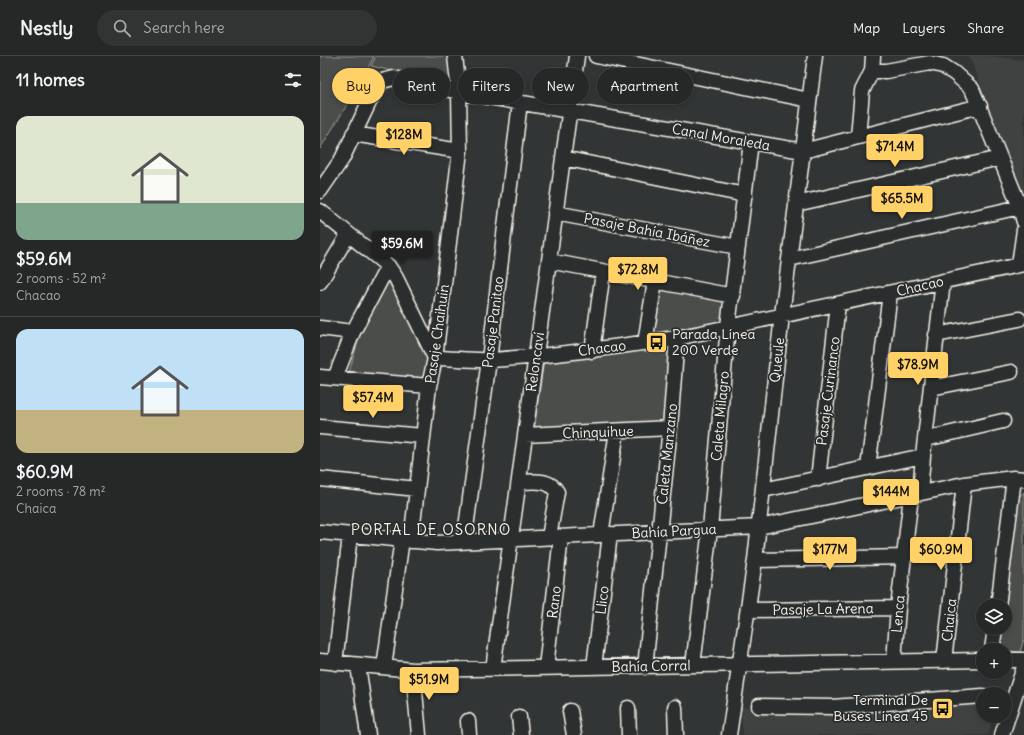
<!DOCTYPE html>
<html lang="en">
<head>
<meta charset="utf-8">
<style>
	:root { --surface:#262828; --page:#323434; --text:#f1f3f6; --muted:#a4a6a8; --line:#424445; --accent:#ffd166 }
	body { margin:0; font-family:Delius,sans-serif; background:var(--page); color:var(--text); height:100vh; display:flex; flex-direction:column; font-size:15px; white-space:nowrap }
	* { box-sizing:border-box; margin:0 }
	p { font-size:13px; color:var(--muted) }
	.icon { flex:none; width:22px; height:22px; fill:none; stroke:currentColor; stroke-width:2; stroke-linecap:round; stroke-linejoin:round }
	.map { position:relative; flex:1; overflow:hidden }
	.side { display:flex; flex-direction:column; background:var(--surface); width:320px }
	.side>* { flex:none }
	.top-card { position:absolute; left:12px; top:12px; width:380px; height:36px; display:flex; gap:8px }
	.controls { position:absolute; left:656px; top:543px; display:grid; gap:8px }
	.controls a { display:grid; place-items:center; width:36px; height:36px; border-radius:50%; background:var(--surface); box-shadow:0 2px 6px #0003,0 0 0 1px var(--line); font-size:20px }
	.price { position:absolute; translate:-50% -34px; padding:0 9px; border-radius:4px; background:var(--accent); color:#111; font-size:13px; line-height:26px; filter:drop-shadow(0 1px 2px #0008) }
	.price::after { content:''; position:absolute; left:50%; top:24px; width:12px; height:9px; margin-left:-6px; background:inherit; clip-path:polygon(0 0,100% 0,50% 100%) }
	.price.on { background:#222; color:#fff }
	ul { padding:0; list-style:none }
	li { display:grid; align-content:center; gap:8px; height:212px; padding:0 16px }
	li+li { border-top:1px solid var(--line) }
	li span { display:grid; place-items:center; height:124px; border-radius:12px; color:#555 }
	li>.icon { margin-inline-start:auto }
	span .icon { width:72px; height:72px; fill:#fffc; stroke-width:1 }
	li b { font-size:17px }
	h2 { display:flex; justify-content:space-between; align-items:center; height:48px; padding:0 16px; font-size:17px }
	.tag { padding:0 14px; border-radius:18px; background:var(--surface); box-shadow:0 2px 6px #0003,0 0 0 1px var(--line); font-size:14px; line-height:36px }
	.tag.on { background:var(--accent); color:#111 }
	header { display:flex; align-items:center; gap:24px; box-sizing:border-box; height:56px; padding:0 20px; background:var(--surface); border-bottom:1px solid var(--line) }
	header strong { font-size:19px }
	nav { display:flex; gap:22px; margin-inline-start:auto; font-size:14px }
	.search { width:280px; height:36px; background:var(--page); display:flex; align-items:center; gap:10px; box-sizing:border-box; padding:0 14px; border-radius:22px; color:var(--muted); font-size:15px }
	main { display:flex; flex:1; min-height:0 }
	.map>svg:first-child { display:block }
	.built { fill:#404242 }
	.green { fill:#4b4d4c; stroke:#a09f9a }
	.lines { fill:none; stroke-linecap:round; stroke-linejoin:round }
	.minor-casing { stroke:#f4f1e8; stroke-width:17 }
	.minor { stroke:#2a2d2e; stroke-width:14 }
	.labels { text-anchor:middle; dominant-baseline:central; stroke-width:3.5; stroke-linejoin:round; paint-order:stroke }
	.street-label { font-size:14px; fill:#f4f1e8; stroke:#2a2d2e }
	.poi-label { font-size:14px; fill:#f4f1e8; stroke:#2a2d2e; text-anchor:start }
	.neighbourhood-label { font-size:15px; letter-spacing:1px; fill:#f4f1e8; stroke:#2a2d2e }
</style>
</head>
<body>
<header>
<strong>Nestly</strong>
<div class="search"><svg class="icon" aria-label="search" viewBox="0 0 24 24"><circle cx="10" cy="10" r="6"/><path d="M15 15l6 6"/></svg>Search here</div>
<nav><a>Map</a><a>Layers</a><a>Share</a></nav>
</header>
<main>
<section class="side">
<h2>11 homes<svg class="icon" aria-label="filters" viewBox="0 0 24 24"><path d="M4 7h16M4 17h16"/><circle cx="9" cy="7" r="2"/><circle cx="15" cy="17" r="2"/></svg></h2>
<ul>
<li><span style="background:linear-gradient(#dfe7d0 70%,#7fa58c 0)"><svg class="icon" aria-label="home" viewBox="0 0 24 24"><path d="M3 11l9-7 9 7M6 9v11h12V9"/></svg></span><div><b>$59.6M</b><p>2 rooms · 52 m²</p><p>Chacao</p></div></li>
<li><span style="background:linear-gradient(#bfe0f5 65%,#c2b280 0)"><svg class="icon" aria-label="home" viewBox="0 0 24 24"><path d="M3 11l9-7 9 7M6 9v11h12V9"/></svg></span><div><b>$60.9M</b><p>2 rooms · 78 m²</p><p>Chaica</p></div></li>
</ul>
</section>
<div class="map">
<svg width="704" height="679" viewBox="0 0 704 679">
	<rect width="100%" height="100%" fill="#323535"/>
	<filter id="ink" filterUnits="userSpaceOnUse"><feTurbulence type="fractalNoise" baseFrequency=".025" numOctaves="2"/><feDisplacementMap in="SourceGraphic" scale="8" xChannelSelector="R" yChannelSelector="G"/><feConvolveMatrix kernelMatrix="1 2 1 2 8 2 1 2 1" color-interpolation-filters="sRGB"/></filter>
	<g filter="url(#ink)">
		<path class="built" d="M649,0H669L704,4V141Z
			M663,646V660H674L668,679H423L421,651L496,656Z"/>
		<path class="green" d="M0,0H54L41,26L0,93Z
			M56,0H127L132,29L51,10Z
			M70,219L110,304L104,324L29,316L42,272Z
			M339,230L406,244L403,265L334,277Z
			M352,287L346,368L214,374L224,304Z
			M704,436V583L700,596L681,594L683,572H685V558L699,441Z"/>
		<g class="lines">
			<defs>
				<path id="minor" d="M276,0L489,44
					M552,15H566L610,7L623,10L634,17L652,33L700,151L704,166
					M33,78L140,95
					M538,81L542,35L552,15L553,0
					M243,102L425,139
					M0,135L22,103L54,36L62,25L74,22L139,36L483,95L660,50
					M476,148L680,102
					M0,155L68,210L76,222L115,302C133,302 152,305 170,304C233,300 295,291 357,282L704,208
					M235,157L418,191
					M469,203L700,151
					M229,205L413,240
					M699,209L704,174
					M0,226L28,179
					M0,272L33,276
					M616,279L699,263
					M325,287L335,225
					M272,295L283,216
					M0,321L109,330
					M15,322L33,276L68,210
					M611,332L691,316
					M0,371L103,380
					M205,379L350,372
					M606,383L683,365
					M548,412L570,237
					M0,423L97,433
					M498,423L518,248
					M199,426C213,426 229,422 237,436L229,481
					M443,434L603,400
					M600,437L603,400L623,225
					M0,476L117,487L439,471L644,428L694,422L704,423
					M281,479L297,375
					M91,485L109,330L115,302L140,95L139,36L135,0
					M144,486L169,304L200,46
					M435,504L585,501
					M678,550L694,422
					M428,554L578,552
					M672,594L675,572
					M685,604H704
					M0,605L93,614L663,604
					M574,605L578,552L591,440
					M624,605L644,428
					M15,607L30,479
					M38,609L48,679
					M373,609L390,473L408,270L431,86
					M64,611L82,483
					M226,611L241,481
					M274,611L290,478
					M325,611L350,372L357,282
					M173,613L257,0
					M93,614L99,679
					M439,650L512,651L663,640
					M355,651L356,679
					M308,652L309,679
					M250,655L254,679
					M199,661L201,679
					M148,665L149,679
					M409,679L435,504L462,259L495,0
					M682,679L704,611"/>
			</defs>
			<use href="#minor" class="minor-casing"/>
			<use href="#minor" class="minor"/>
		</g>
	</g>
	<defs>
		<symbol id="bus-square" viewBox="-11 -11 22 22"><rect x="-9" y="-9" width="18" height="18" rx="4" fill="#ffd166" stroke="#2a2d2e"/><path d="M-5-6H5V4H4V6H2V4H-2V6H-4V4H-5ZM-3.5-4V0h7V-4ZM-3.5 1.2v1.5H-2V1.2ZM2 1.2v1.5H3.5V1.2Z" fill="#111"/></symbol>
	</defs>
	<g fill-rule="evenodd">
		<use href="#bus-square" x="324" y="274" width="25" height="25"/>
		<use href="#bus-square" x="610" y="640" width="25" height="25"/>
	</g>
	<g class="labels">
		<g class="street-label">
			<text transform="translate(401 81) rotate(10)">Canal Moraleda</text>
			<text transform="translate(327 174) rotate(11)">Pasaje Bahía Ibáñez</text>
			<text transform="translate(600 230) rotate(-13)">Chacao</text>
			<text transform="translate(173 266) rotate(-83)">Pasaje Panitao</text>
			<text transform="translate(117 278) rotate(-82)">Pasaje Chaihuín</text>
			<text transform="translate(282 292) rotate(-7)">Chacao</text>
			<text transform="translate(457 304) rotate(-84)">Queule</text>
			<text transform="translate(215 306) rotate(-82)">Reloncaví</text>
			<text transform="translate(508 335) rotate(-83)">Pasaje Curinanco</text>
			<text transform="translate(400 360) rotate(-85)">Caleta Milagro</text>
			<text transform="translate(278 376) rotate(-2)">Chinquihue</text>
			<text transform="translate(347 398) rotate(-84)">Caleta Manzano</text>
			<text transform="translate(354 475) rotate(-3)">Bahía Pargua</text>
			<text transform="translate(282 544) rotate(-83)">Llico</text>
			<text transform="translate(234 546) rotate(-83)">Rano</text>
			<text transform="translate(503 553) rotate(-1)">Pasaje La Arena</text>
			<text transform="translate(578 558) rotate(-85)">Lenca</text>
			<text transform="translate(629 564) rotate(-84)">Chaica</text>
			<text transform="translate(331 610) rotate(-1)">Bahía Corral</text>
		</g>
		<g class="poi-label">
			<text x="352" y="278">Parada Línea<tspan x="352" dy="16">200 Verde</tspan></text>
			<text x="608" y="644" text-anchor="end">Terminal De<tspan x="608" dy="16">Buses Línea 45</tspan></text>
		</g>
		<g class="neighbourhood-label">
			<text x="111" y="473">PORTAL DE OSORNO</text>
		</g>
	</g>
</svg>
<div class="controls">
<a><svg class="icon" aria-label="layers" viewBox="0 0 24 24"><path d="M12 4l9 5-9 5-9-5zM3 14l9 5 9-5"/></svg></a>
<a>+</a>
<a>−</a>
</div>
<b class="price" style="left:84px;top:100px">$128M</b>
<b class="price" style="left:575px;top:112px">$71.4M</b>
<b class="price" style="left:582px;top:164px">$65.5M</b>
<b class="price on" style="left:82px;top:209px">$59.6M</b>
<b class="price" style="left:318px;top:235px">$72.8M</b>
<b class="price" style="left:598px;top:330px">$78.9M</b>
<b class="price" style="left:53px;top:363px">$57.4M</b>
<b class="price" style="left:571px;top:457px">$144M</b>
<b class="price" style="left:510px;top:515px">$177M</b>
<b class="price" style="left:621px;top:515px">$60.9M</b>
<b class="price" style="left:109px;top:645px">$51.9M</b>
<div class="top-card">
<a class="tag on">Buy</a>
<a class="tag">Rent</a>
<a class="tag">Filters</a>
<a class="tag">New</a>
<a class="tag">Apartment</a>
</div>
</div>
</main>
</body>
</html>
